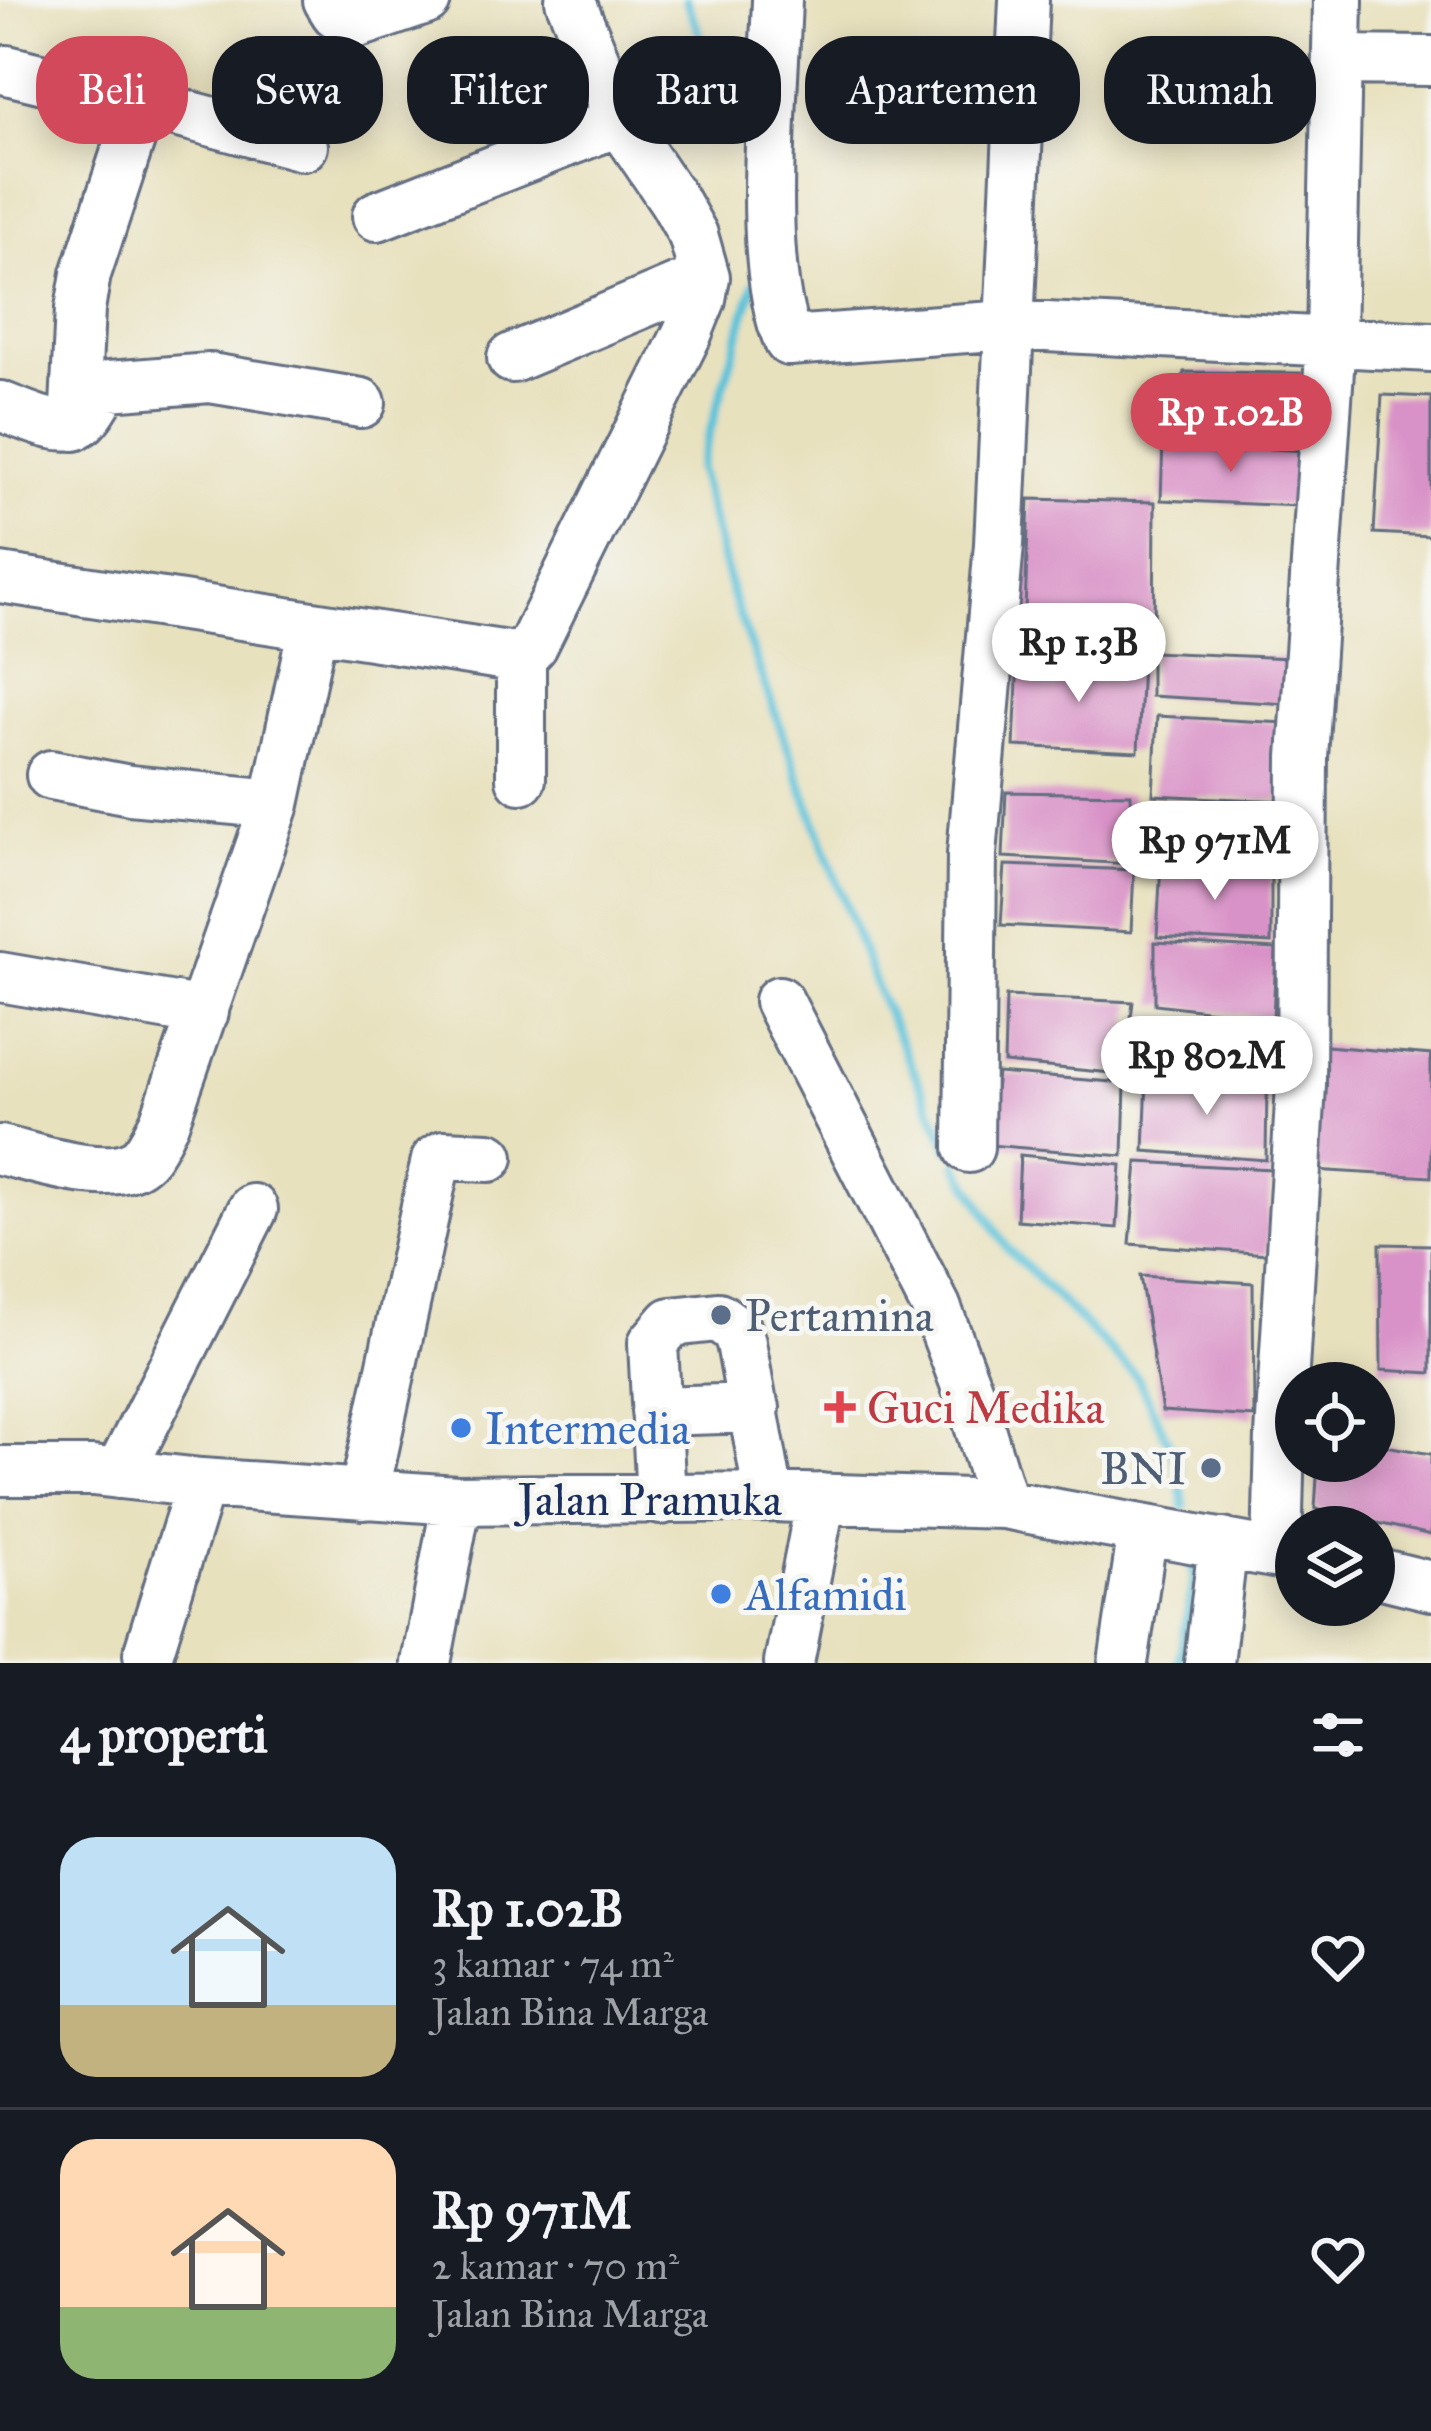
<!DOCTYPE html>
<html lang="id">
<head>
<meta charset="utf-8">
<style>
	:root { --surface:#171b24; --page:#242831; --text:#f1f3f6; --muted:#9ea1a6; --line:#363941; --accent:#d1495b }
	body { margin:0; font-family:"IM FELL Great Primer",serif; background:var(--page); color:var(--text); height:100vh; display:flex; flex-direction:column; font-size:45px; white-space:nowrap }
	* { box-sizing:border-box; margin:0 }
	p { font-size:39px; color:var(--muted) }
	.icon { flex:none; width:66px; height:66px; fill:none; stroke:currentColor; stroke-width:2; stroke-linecap:round; stroke-linejoin:round }
	.map { position:relative; height:1663px; overflow:hidden }
	.side { display:flex; flex-direction:column; background:var(--surface); flex:1 }
	.side>* { flex:none }
	.top-card { position:absolute; left:36px; top:36px; width:1359px; height:108px; display:flex; gap:24px }
	.tools { position:absolute; left:1275px; top:1362px; display:grid; gap:24px }
	.tools a { display:grid; place-items:center; width:120px; height:120px; border-radius:50%; background:var(--surface); box-shadow:0 6px 30px #0003; font-size:60px }
	.price { position:absolute; translate:-50% -102px; padding:0 27px; border-radius:42px; background:#fff; color:#222; font-size:39px; line-height:78px; filter:drop-shadow(0 3px 6px #0008) }
	.price::after { content:''; position:absolute; left:50%; top:72px; width:36px; height:27px; margin-left:-18px; background:inherit; clip-path:polygon(0 0,100% 0,50% 100%) }
	.price.selected { background:var(--accent); color:#fff }
	ul { padding:0; list-style:none }
	li { display:flex; align-items:center; gap:36px; height:300px; padding:0 60px }
	li+li { border-top:3px solid var(--line) }
	li span { display:grid; place-items:center; flex:none; width:336px; height:240px; border-radius:36px; color:#555 }
	li>.icon { margin-inline-start:auto }
	span .icon { width:144px; height:144px; fill:#fffc; stroke-width:1 }
	li b { font-size:51px }
	h2 { display:flex; justify-content:space-between; align-items:center; height:144px; padding:0 60px; font-size:51px }
	.tag { padding:0 42px; border-radius:48px; background:var(--surface); box-shadow:0 6px 30px #0003; font-size:42px; line-height:108px }
	.tag.selected { background:var(--accent); color:#fff }
	.map>svg:first-child { display:block }
	.lines { fill:none; stroke-linecap:round; stroke-linejoin:round }
	.stream { stroke:#5cc2d9; stroke-width:9 }
	.building { fill:#d992c7 }
	.minor-casing { stroke:#636d80; stroke-width:54 }
	.minor { stroke:#fff; stroke-width:48 }
	.service-dot { fill:#5c6f8a; stroke:#f6f6f2; stroke-width:4.5 }
	.health-dot { fill:#e0444e; stroke:#f6f6f2; stroke-width:4.5 }
	.shop-dot { fill:#3f7fe0; stroke:#f6f6f2; stroke-width:4.5 }
	.labels { text-anchor:middle; dominant-baseline:central; stroke-width:10; stroke-linejoin:round; paint-order:stroke }
	.service-label { font-size:45px; fill:#4e5e75; stroke:#f6f6f2; text-anchor:start }
	.health-label { font-size:45px; fill:#be3a42; stroke:#f6f6f2; text-anchor:start }
	.shop-label { font-size:45px; fill:#366cbe; stroke:#f6f6f2; text-anchor:start }
	.street-label { font-size:45px; fill:#1b2f5e; stroke:#f6f6f2 }
</style>
</head>
<body>
<div class="map">
<svg width="1431" height="1663" viewBox="0 0 1431 1663">
	<rect width="100%" height="100%" fill="#f6f6f2"/>
	<filter id="ink" filterUnits="userSpaceOnUse"><feTurbulence type="fractalNoise" baseFrequency=".00833" numOctaves="2"/><feDisplacementMap in="SourceGraphic" scale="24" xChannelSelector="R" yChannelSelector="G"/><feConvolveMatrix kernelMatrix="1 2 1 2 8 2 1 2 1" color-interpolation-filters="sRGB"/></filter>
	<filter id="wash" filterUnits="userSpaceOnUse"><feTurbulence type="fractalNoise" baseFrequency=".004" numOctaves="4" result="noise"/><feDisplacementMap in="SourceGraphic" scale="48" xChannelSelector="R" yChannelSelector="G"/><feGaussianBlur stdDeviation="2.7" result="paint"/><feColorMatrix in="noise" values="0 0 0 0 0 0 0 0 0 0 0 0 0 0 0 0 0 1.4 0 .05"/><feComposite in="paint" operator="in"/></filter>
	<g filter="url(#wash)">
		<rect width="100%" height="100%" fill="#e8e1be"/>
		<g class="lines">
			<path class="stream" d="M686,0L749,155
				M754,284L699,468L732,595L876,988L949,1149
				M957,1164L1006,1247L1138,1378L1178,1463L1184,1507
				M1179,1663L1194,1580L1191,1561"/>
		</g>
		<g id="blocks">
			<path class="building" d="M1184,372L1300,373L1294,437L1177,434Z
				M1382,395L1431,397V536L1374,533Z
				M1163,442L1304,451L1298,506L1161,500Z
				M1029,499L1155,502L1154,645L1024,639Z
				M1151,652L1291,658L1289,704L1151,696Z
				M1018,660H1142L1138,752L1014,746Z
				M1157,716L1287,723L1281,801L1153,795Z
				M1006,792L1131,794V864L1003,857Z
				M1161,863L1271,870V943L1157,937Z
				M1005,865L1134,870L1131,932L1001,925Z
				M1155,942L1276,949L1273,1018L1155,1004Z
				M1006,996L1133,1002L1124,1074L1004,1063Z
				M1315,1045L1431,1055V1177L1313,1170Z
				M997,1073L1125,1083L1123,1156L989,1145Z
				M1147,1078L1267,1082L1266,1160L1144,1151Z
				M1020,1155L1121,1165L1117,1228L1017,1220Z
				M1137,1162L1271,1169L1267,1254L1130,1244Z
				M1380,1244L1431,1245V1373L1381,1370Z
				M1140,1276L1253,1283L1254,1417L1162,1411Z
				M1374,1444L1431,1454V1535L1315,1509L1318,1461H1374Z"/>
		</g>
	</g>
	<g filter="url(#ink)">
		<use href="#blocks" fill-opacity="0" stroke="#636d80" stroke-width="3"/>
		<g class="lines">
			<defs>
				<path id="minor" d="M328,0L336,13L355,24L426,0
					M777,0C774,88 755,266 789,341L1008,325L1431,347
					M1338,60L1431,61
					M7,70L142,103L86,274L80,309L74,426
					M142,103L303,146
					M377,216L620,121
					M512,358L705,277
					M0,406C21,413 68,438 85,418C95,408 98,395 109,386L210,378L361,403
					M0,578L521,658
					M51,775L130,790L275,804
					M521,779V658L533,645L687,334L701,299L705,277L693,235L674,201L620,121L570,0
					M0,977L204,1012
					M779,1001L936,1307L971,1399L1003,1504
					M969,1148L972,854L999,544L1024,0
					M0,1150C36,1158 107,1183 138,1162C150,1154 157,1135 164,1123L275,804L313,626
					M656,1411L755,1408
					M0,1471H93L201,1483L457,1500L769,1497L1003,1504L1296,1557
					M119,1474L253,1209
					M364,1495L436,1160L444,1155L489,1157
					M661,1500L653,1343L671,1322L718,1317L736,1330L741,1343L769,1497
					M1277,1553L1280,1436L1301,1085L1303,757L1331,340L1338,0
					M1374,1572L1431,1586
					M148,1654L201,1483
					M426,1663L457,1500
					M789,1663L821,1498
					M1123,1663L1143,1530
					M1209,1663L1223,1543"/>
			</defs>
			<use href="#minor" class="minor-casing"/>
			<use href="#minor" class="minor"/>
		</g>
	</g>
	<g class="service-dot">
		<circle cx="721" cy="1315" r="12"/>
		<circle cx="1211" cy="1468" r="12"/>
	</g>
	<path class="health-dot" d="M834 1389h12v12h12v12h-12v12h-12v-12h-12v-12h12z"/>
	<g class="shop-dot">
		<circle cx="461" cy="1428" r="12"/>
		<circle cx="721" cy="1594" r="12"/>
	</g>
	<g class="labels">
		<g class="service-label">
			<text x="745" y="1315">Pertamina</text>
			<text x="1187" y="1468" text-anchor="end">BNI</text>
		</g>
		<g class="health-label">
			<text x="867" y="1407">Guci Medika</text>
		</g>
		<g class="shop-label">
			<text x="485" y="1428">Intermedia</text>
			<text x="745" y="1594">Alfamidi</text>
		</g>
		<g class="street-label">
			<text x="650" y="1499">Jalan Pramuka</text>
		</g>
	</g>
</svg>
<div class="tools">
<a><svg class="icon" aria-label="locate" viewBox="0 0 24 24"><circle cx="12" cy="12" r="6"/><path d="M12 2v4M12 18v4M2 12h4M18 12h4"/></svg></a>
<a><svg class="icon" aria-label="layers" viewBox="0 0 24 24"><path d="M12 4l9 5-9 5-9-5zM3 14l9 5 9-5"/></svg></a>
</div>
<b class="price selected" style="left:1231px;top:475px">Rp 1.02B</b>
<b class="price" style="left:1079px;top:705px">Rp 1.3B</b>
<b class="price" style="left:1215px;top:903px">Rp 971M</b>
<b class="price" style="left:1207px;top:1118px">Rp 802M</b>
<div class="top-card">
<a class="tag selected">Beli</a>
<a class="tag">Sewa</a>
<a class="tag">Filter</a>
<a class="tag">Baru</a>
<a class="tag">Apartemen</a>
<a class="tag">Rumah</a>
</div>
</div>
<section class="side">
<h2>4 properti<svg class="icon" aria-label="filters" viewBox="0 0 24 24"><path d="M4 7h16M4 17h16"/><circle cx="9" cy="7" r="2"/><circle cx="15" cy="17" r="2"/></svg></h2>
<ul>
<li><span style="background:linear-gradient(#bfe0f5 70%,#c2b280 0)"><svg class="icon" aria-label="home" viewBox="0 0 24 24"><path d="M3 11l9-7 9 7M6 9v11h12V9"/></svg></span><div><b>Rp 1.02B</b><p>3 kamar · 74 m²</p><p>Jalan Bina Marga</p></div><svg class="icon" aria-label="heart" viewBox="0 0 24 24"><path d="M12 20l-8-8c-3-5 5-10 8-4 3-6 11-1 8 4z"/></svg></li>
<li><span style="background:linear-gradient(#ffd9b3 70%,#8fb573 0)"><svg class="icon" aria-label="home" viewBox="0 0 24 24"><path d="M3 11l9-7 9 7M6 9v11h12V9"/></svg></span><div><b>Rp 971M</b><p>2 kamar · 70 m²</p><p>Jalan Bina Marga</p></div><svg class="icon" aria-label="heart" viewBox="0 0 24 24"><path d="M12 20l-8-8c-3-5 5-10 8-4 3-6 11-1 8 4z"/></svg></li>
</ul>
</section>
</body>
</html>
